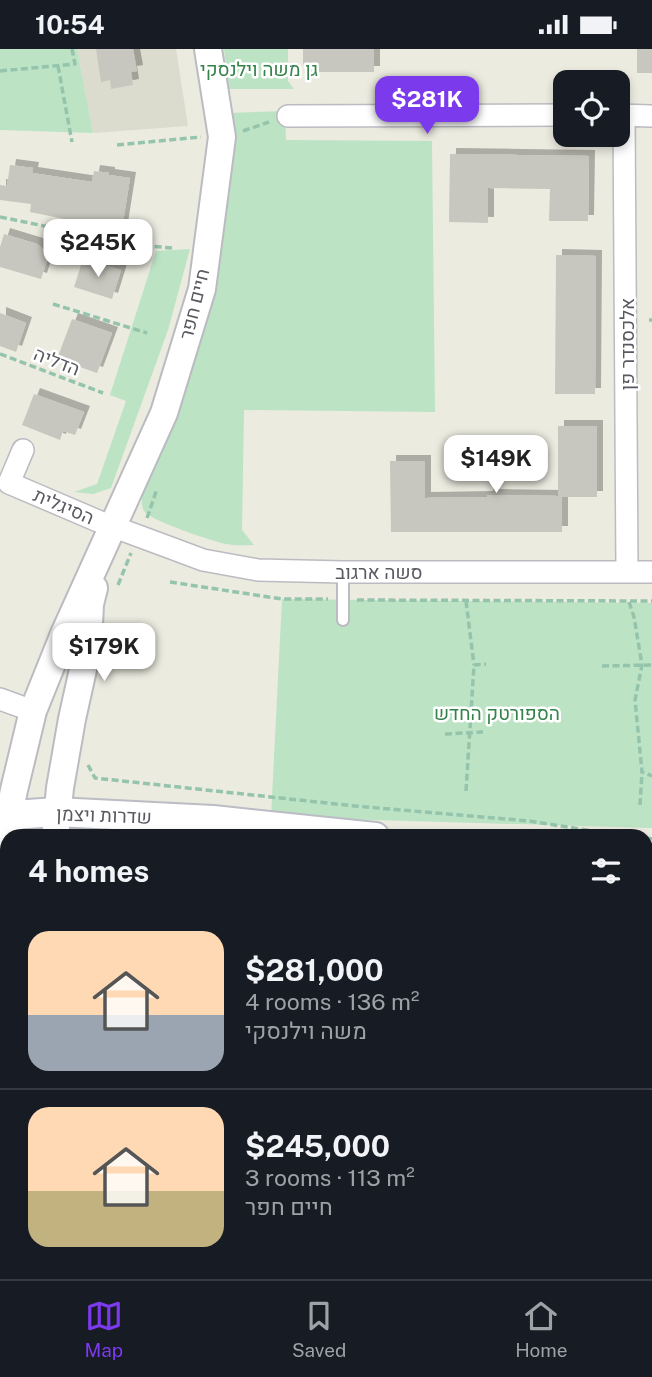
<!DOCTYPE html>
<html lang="en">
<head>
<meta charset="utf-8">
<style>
	:root { --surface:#171b24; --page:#242831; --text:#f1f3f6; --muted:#9ea1a6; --line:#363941; --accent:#7c3aed }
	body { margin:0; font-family:"Public Sans",Heebo,sans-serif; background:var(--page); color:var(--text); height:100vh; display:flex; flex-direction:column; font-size:26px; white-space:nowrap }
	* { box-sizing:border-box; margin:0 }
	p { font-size:23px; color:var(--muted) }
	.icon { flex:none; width:38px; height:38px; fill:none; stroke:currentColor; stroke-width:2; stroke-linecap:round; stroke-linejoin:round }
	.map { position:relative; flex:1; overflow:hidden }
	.panel { position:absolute; left:0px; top:780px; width:653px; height:450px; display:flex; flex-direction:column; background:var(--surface); border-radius:21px 21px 0 0; box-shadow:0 4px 10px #0003 }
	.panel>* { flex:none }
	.buttons { position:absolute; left:553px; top:21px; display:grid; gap:14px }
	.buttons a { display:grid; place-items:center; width:77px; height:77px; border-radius:14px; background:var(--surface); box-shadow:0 4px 10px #0003; font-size:35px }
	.price { position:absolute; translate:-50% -60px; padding:0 16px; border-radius:14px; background:#fff; color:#222; font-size:23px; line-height:46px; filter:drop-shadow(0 2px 4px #0008) }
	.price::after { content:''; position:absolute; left:50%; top:42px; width:21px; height:16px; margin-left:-10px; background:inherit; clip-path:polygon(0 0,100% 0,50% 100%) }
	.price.active { background:var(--accent); color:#fff }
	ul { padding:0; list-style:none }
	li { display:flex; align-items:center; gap:21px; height:175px; padding:0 28px }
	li+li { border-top:2px solid var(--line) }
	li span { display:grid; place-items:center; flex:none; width:196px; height:140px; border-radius:21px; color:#555 }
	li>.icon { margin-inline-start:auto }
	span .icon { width:84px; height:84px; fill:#fffc; stroke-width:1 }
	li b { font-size:30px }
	h2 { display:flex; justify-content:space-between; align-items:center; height:84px; padding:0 28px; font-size:30px }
	.status { display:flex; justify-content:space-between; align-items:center; height:49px; padding:0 35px; background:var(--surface); direction:ltr }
	.status svg { height:19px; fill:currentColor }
	.menu { display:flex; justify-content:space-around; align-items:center; height:98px; border-top:2px solid var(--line); background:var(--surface); font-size:19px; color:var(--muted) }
	.menu a { display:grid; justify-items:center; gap:4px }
	.menu .active { color:var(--accent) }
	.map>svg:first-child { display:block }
	.education { fill:#dbdbce }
	.green { fill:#bce3c4 }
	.building { fill:#c8c7bf; filter:url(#shadow) }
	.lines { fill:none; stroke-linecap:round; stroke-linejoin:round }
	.service-casing { stroke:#bbbbc2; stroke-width:14 }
	.minor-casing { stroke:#bbbbc2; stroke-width:24 }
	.tertiary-casing { stroke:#bbbbc2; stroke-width:30 }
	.secondary-casing { stroke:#bbbcc4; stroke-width:32 }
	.path { stroke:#95c4ad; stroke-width:3.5; stroke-dasharray:7 3.5; stroke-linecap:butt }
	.service { stroke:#fff; stroke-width:10 }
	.minor { stroke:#fff; stroke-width:21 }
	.tertiary { stroke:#fff; stroke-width:26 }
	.secondary { stroke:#fff; stroke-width:28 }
	.labels { text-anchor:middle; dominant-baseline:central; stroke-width:5; stroke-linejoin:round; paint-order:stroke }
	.park-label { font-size:19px; fill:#35834a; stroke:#fff }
	.street-label { font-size:19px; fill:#595a61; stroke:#fff }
</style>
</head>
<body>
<div class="status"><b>10:54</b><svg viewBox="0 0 49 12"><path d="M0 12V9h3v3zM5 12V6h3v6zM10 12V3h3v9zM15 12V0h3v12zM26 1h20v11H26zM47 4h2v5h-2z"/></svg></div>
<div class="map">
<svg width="652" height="1230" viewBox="0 0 652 1230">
	<defs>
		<filter id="shadow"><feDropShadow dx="6" dy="-6" stdDeviation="0" flood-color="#0004"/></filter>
	</defs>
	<rect width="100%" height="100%" fill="#ecebe0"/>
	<path class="education" d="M77,0H176L188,77L93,84Z"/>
	<path class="green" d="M0,0H77L93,84L0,81Z
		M224,0H288V32L294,40H229Z
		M285,62L286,91L432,92L435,363L244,361L242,481L254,496C245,496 235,497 226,495C212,492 151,472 144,462C141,457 142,451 142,446L207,260L229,64Z
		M190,200L168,281L111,439L93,445L74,443L97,435L126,352L110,346L156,202Z
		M282,550L652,554V779L271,768Z
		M87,776L312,787C237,787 163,785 87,785Z
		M646,866L652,867V1119L646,1117Z"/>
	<path class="building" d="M96,0H133L137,22L131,23L133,36L111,40L110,31L101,33Z
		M303,0H374V23H309L303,17Z
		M637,0H652V24H637Z
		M450,105L589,107L588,172H549L550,140L488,139V174L449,173Z
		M10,116L33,119L32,124L92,133L94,122L109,124V126L130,129L122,179L99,175V177L30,163L31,155L0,151V136L7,137Z
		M4,185L37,195L49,205L41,230L0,218V198Z
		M556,206L596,207L595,345H555Z
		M83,210L121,221L112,250L74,238Z
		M0,264L26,274L16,303L0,297Z
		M72,270L112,284L97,324L57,310Z
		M34,345L84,363L75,386L63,382L60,391L22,376Z
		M558,377H597V448H562V483H391L390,412H425V449L487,448V446L558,447Z"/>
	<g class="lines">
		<defs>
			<path id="service" d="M343,523V571"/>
			<path id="minor" d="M618,66L652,67
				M624,66L627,523
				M288,67L565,66
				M23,401L9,434L98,472L171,499L203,511L258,521L343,523H652
				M0,650L33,662
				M646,1132L652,1133
				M646,1191L652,1168
				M324,1230L326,1223
				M635,1230L637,1223"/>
			<path id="tertiary" d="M10,788L9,766L14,741L33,662L64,585L164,364L202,240L222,88L208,0
				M55,788L60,739L72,670L88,598L90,555L94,539
				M42,1223V1230"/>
			<path id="secondary" d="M0,767L56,763L213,771L375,788
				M0,803L7,802
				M646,816H652
				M646,850L652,851"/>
		</defs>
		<use href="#service" class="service-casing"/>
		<use href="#minor" class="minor-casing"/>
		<use href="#tertiary" class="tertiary-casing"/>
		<use href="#secondary" class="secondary-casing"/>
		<path class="path" d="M58,17L72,93
			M0,22L75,15L72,0
			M243,82L269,73
			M117,96L201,88
			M0,168L138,196L172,199
			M53,255L147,284
			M649,271H652
			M0,305L103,344
			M147,469L157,440
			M170,533L282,550H328
			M118,536L131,504
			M357,551L652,552
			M466,552L474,616
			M629,553L634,568L642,616L635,651L642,723L652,727
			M602,617L652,616
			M445,685L483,683
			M88,716L95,729L355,757L529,772L631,788
			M466,742L474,616L486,615
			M640,756L642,723
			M646,789L652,790
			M646,1037L652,1038"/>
		<use href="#service" class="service"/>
		<use href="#minor" class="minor"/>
		<use href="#tertiary" class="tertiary"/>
		<use href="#secondary" class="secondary"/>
	</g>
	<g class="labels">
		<g class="park-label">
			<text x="259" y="20">גן משה וילנסקי</text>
			<text x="497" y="664">הספורטק החדש</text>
		</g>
		<g class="street-label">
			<text transform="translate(194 255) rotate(-76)">חיים חפר</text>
			<text transform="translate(627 295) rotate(-90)">אלכסנדר פן</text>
			<text transform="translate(57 312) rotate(21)">הדליה</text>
			<text transform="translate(64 457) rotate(23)">הסיגלית</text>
			<text x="379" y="523">סשה ארגוב</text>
			<text transform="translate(104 766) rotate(2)">שדרות ויצמן</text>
		</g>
	</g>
</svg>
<div class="buttons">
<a><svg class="icon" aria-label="locate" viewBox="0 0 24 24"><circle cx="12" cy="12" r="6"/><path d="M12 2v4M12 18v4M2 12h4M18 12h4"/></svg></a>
</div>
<b class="price active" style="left:427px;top:87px">$281K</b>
<b class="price" style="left:98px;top:230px">$245K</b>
<b class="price" style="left:496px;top:446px">$149K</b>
<b class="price" style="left:104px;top:634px">$179K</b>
<section class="panel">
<h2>4 homes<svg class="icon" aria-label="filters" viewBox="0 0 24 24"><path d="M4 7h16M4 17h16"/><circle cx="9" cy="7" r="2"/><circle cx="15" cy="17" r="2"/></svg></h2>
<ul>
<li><span style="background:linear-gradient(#ffd9b3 60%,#9aa5b1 0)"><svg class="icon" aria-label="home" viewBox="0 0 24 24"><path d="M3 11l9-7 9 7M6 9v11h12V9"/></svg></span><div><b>$281,000</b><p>4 rooms · 136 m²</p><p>משה וילנסקי</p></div></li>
<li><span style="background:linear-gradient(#ffd9b3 60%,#c2b280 0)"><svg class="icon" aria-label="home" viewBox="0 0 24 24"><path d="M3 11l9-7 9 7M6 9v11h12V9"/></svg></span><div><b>$245,000</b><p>3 rooms · 113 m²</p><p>חיים חפר</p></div></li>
</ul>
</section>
</div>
<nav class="menu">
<a class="active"><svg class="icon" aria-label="map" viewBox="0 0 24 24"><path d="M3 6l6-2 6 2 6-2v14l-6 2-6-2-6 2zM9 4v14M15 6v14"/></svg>Map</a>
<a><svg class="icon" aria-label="saved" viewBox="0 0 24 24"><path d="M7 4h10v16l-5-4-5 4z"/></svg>Saved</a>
<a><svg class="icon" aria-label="home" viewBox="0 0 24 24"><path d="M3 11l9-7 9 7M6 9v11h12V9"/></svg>Home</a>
</nav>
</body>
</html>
